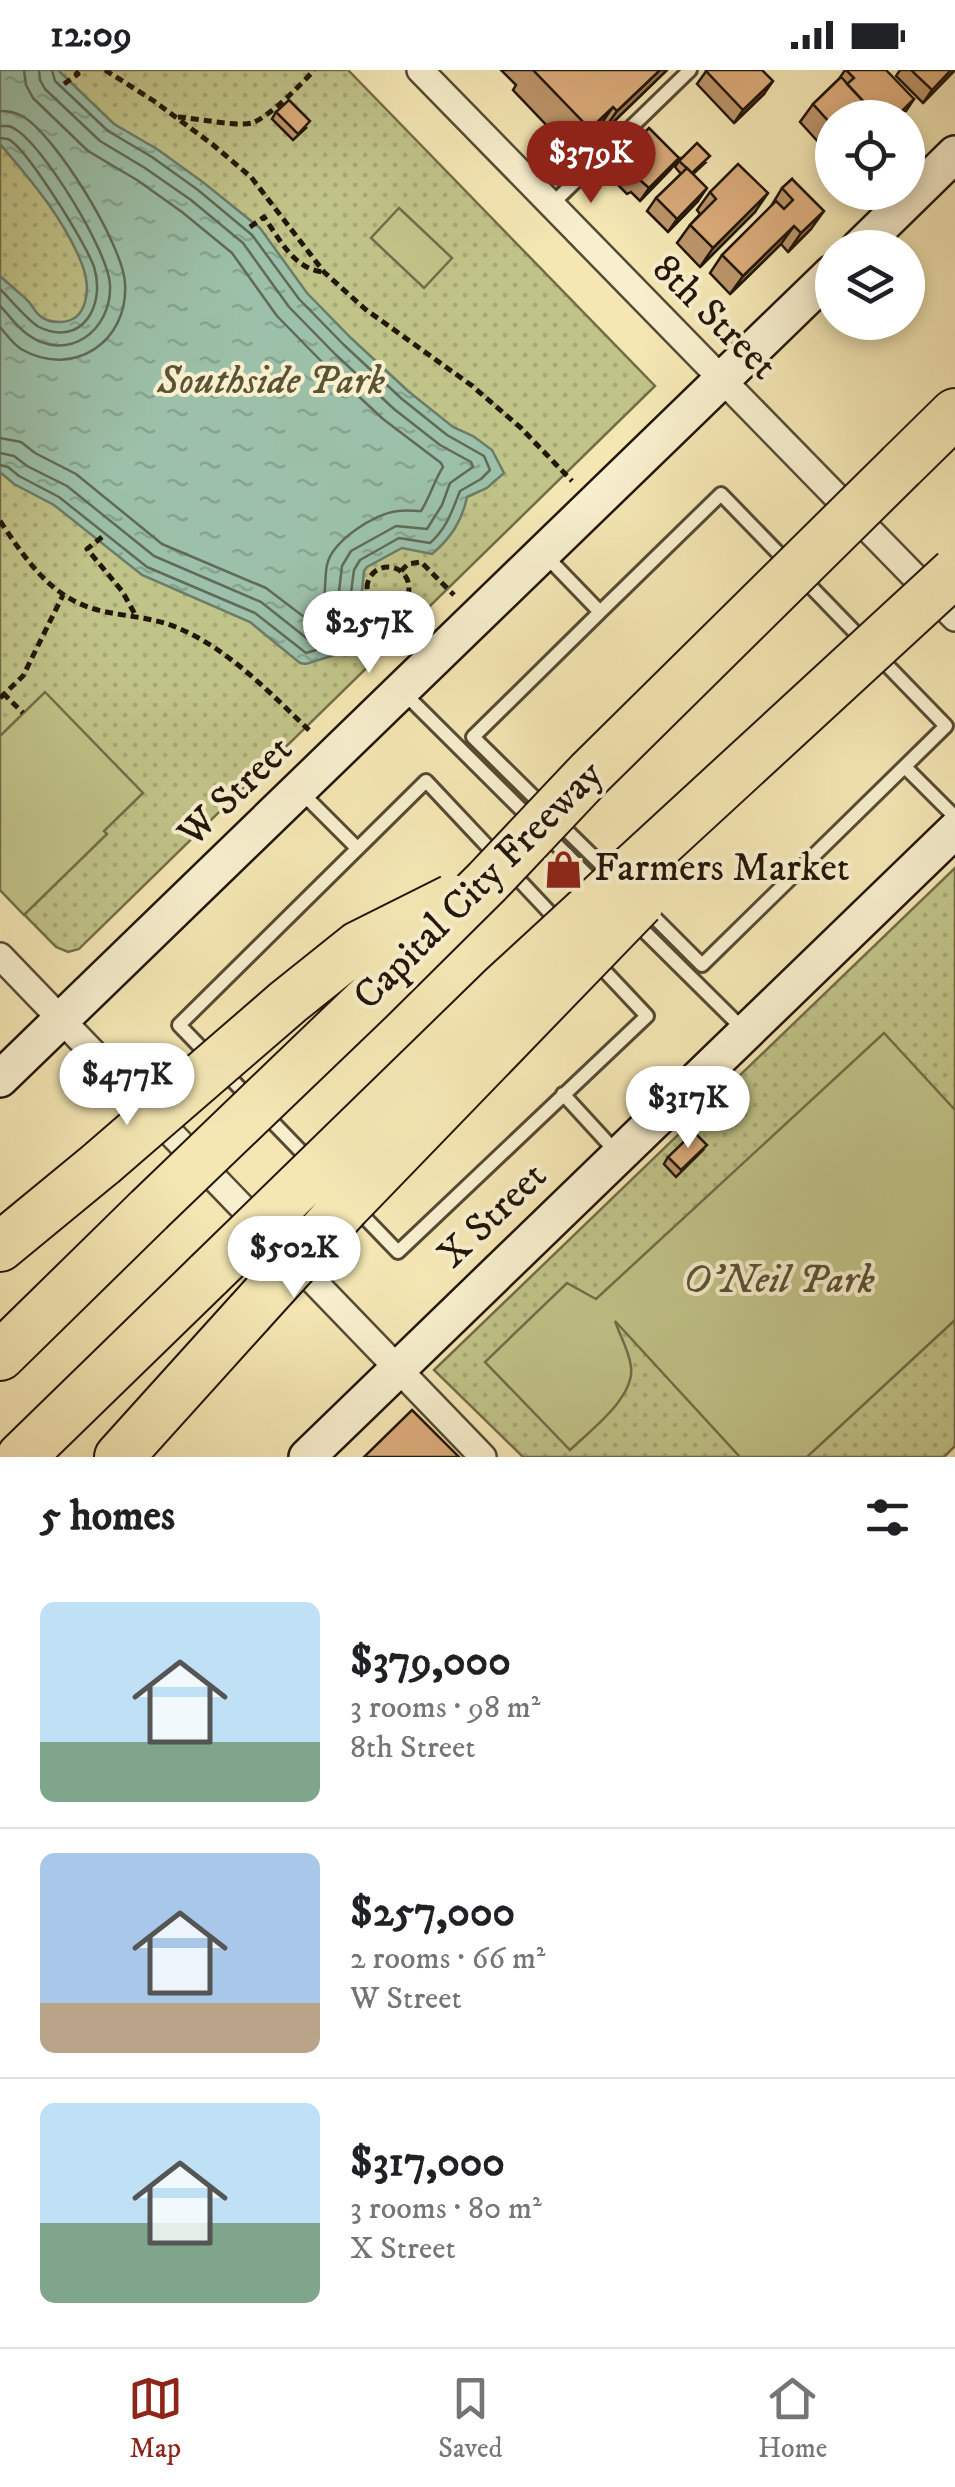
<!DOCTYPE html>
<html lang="en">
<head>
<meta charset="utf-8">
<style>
	:root { --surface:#fff; --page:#f2f2f2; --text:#202124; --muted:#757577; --line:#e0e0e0; --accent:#8f2418 }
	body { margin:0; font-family:"IM FELL DW Pica",serif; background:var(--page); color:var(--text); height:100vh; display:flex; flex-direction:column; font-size:38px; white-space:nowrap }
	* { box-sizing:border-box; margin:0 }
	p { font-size:32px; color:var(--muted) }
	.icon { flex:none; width:55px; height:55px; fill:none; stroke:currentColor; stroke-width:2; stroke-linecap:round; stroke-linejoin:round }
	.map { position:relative; height:1387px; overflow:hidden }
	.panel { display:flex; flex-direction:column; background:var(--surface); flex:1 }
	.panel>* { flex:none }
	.tools { position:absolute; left:815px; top:30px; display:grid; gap:20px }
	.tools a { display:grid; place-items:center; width:110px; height:110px; border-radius:50%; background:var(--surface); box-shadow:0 5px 15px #0003; font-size:50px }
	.price { position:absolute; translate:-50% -85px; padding:0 22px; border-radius:35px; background:#fff; color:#222; font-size:32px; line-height:65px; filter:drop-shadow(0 2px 5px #0008) }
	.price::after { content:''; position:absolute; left:50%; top:60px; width:30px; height:22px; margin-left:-15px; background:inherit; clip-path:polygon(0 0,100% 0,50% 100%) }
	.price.selected { background:var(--accent); color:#fff }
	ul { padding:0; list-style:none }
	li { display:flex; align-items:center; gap:30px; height:250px; padding:0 40px }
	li+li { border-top:2px solid var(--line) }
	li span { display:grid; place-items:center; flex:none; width:280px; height:200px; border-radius:15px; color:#555 }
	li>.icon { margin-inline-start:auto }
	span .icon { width:120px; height:120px; fill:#fffc; stroke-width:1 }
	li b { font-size:42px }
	h2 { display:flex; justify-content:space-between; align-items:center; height:120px; padding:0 40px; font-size:42px }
	.status { display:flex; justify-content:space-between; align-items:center; height:70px; padding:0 50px; background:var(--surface); direction:ltr }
	.status svg { height:28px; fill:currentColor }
	.tabs { display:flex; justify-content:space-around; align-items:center; height:140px; border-top:2px solid var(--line); background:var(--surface); font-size:28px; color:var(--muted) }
	.tabs a { display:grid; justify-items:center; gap:5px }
	.tabs .selected { color:var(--accent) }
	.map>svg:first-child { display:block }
	.park { fill:url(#park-dots); stroke:#726d48; stroke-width:2.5 }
	.pitch { fill:#c1c489; stroke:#726d48; stroke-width:2.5 }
	.water { fill:url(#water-ripples); stroke:#6b7c69; stroke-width:2.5 }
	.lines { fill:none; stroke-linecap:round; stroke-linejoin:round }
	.shore { stroke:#5f6b58; stroke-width:2.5 }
	.service-casing { stroke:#564a33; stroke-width:18 }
	.minor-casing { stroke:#564a33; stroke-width:30 }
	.secondary-casing { stroke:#221608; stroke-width:40 }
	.motorway-casing { stroke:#221608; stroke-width:52 }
	.path { stroke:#221608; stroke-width:5; stroke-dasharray:8 5; stroke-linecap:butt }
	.service { stroke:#f8efce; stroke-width:12 }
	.minor { stroke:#f8efce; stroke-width:25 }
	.secondary { stroke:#f8efce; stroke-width:35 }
	.motorway { stroke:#f4e7b4; stroke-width:48 }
	.motorway-bridge-casing { stroke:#221608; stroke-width:52; stroke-linecap:butt }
	.motorway-bridge { stroke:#f4e7b4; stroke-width:48 }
	.wall { fill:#bc9469; stroke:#221608; stroke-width:2.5 }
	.shaded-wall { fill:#997855; stroke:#221608; stroke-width:2.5 }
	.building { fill:#dbac7a; stroke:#221608; stroke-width:2.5 }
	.labels { text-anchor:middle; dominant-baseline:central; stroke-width:8; stroke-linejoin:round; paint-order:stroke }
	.street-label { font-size:40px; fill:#221608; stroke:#f8efce }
	.park-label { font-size:40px; font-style:italic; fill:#5a5335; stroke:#f8efce }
	.poi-label { font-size:40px; fill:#221608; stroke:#f8efce; text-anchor:start }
</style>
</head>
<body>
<div class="status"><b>12:09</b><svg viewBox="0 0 49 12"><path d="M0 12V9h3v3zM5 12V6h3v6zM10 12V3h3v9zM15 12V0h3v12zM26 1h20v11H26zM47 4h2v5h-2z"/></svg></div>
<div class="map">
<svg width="955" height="1387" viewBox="0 0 955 1387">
	<defs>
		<pattern id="park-dots" width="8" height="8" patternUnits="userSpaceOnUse" patternTransform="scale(2.5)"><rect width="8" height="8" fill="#c1c489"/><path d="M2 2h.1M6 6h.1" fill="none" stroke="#a6a875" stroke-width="1.8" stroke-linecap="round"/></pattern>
		<pattern id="water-ripples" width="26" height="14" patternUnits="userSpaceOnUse" patternTransform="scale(2.5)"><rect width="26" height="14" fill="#9cc0a9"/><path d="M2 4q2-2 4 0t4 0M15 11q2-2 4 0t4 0" fill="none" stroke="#86a490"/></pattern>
	</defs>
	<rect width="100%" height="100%" fill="#f4e7b4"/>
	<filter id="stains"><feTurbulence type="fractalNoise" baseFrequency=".002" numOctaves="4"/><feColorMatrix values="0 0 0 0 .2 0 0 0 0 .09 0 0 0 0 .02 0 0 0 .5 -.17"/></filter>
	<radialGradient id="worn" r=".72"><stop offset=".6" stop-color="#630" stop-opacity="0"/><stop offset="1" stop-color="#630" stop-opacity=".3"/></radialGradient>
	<path class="park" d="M0,0H348L655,316L79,879L68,882L56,877L0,820Z
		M955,798V1376L944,1387H523L434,1300Z"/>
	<path class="pitch" d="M399,138L452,188L424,218L371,168Z
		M45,622L143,723L104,761L107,764L24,845L0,820V666Z
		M884,963L955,1040V1250L807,1387H740L615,1251C620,1266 629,1280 631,1297C635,1327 591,1360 570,1380L485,1292L567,1213L596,1229Z"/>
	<path class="water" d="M0,0H58L114,54L157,79L204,113L260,158L307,223L351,268L408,321L453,357L473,366L492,380L504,403L487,418L467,427C462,451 451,468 432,484L402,478L367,497L364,501L359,551L338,584L306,594L300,593L250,552L142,505L54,435L14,414L0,402V206C10,215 20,223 29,232C32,236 35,241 39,245C44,250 53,252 60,252C88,252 91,217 83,197C66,151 31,110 0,74Z"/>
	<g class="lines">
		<path class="shore" d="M0,41C8,41 15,42 22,46C55,64 123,175 125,213C129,272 73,309 21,279C12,273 7,265 0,257
			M0,56C7,56 9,55 15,59C43,75 109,182 110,215C112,261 67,294 27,264C17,257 9,245 0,236
			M0,68C3,69 5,68 8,69C26,77 87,175 94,197C106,235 82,278 39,257C28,251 10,229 0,219
			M0,368L21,372L35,383L76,404L162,474L266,518L312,553C329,540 323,514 327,495C332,471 375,443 398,441C406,440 414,441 421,441C430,427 434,411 443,397L441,393L383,349L324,294L277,246L232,183L182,142L137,110L88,81L33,28L26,15L24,0
			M0,383L14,386L27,396L67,416L154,486L261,532L309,570L325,564L336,547L342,496L351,481L396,456L427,459L442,435L450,413L473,397L471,392L440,375L394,339L335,284L289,237L243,173L191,130L145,98L100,71L45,19L40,10L39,0
			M0,395L8,397L19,406L59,427L147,497L255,543L306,583L333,575L347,553L354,500L360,490L399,468L430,473C447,458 452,441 460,421L481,409L490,400L484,386L447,365L402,329L344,275L299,229L252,165L198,120L152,87L108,61L55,11L52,0"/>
		<defs>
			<path id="service" d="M551,135L690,0
				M543,483L600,542L721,424L946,656L702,895L647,840
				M403,622L598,816
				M905,697L955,747
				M426,711L647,946L398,1182L179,955Z
				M299,720L357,778
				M544,737L473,667L600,542
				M558,752L611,804
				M634,851L744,960
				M563,1024L618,1084"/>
			<path id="minor" d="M420,0L955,548
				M0,886L483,1387"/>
			<path id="secondary" d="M859,178L955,84
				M0,1009L832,203
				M307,1387L955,760"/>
			<path id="motorway" d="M901,396L955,343
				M0,1177L102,1093
				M0,1286L149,1140
				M21,1387L209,1204
				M119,1387L249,1243"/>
		</defs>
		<use href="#service" class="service-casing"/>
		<use href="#minor" class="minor-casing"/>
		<use href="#secondary" class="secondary-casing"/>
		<use href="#motorway" class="motorway-casing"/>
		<path class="path" d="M105,0L154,31L212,74L251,107L324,202L365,239L471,315L521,358L572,411
			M64,14L78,4L74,0
			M178,47C194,48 238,57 252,53C269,47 302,14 314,0
			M250,157L264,147C279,168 294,200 324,202
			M0,451C27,491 52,530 102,541C127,547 153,547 178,558C229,579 272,625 312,663
			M102,467L87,479L122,521L136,546
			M367 518a21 21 0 1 1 42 0a21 21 0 1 1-42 0Z
			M401,501L408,494L421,492L454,525
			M373,532L365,542L367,555L397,579
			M3,623L23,643
			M0,628L23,606L63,525"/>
		<use href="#service" class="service"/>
		<use href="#minor" class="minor"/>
		<use href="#secondary" class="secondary"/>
		<use href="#motorway" class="motorway"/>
		<defs>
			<path id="motorway-bridge" d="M102,1093L288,932L358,876L452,829
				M149,1140L371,927L487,812L590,703L901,396
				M209,1204L503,918L955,502
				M249,1243L346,1136L640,832"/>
		</defs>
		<use href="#motorway-bridge" class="motorway-bridge-casing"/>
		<use href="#motorway-bridge" class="motorway-bridge"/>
	</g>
	<path class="wall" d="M501,0H667L600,65L596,61L573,83L513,20L516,15Z
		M707,0L764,24L734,53L697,14Z
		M845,0L914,29L906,41L832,48V87L800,52L813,34L839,9Z
		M900,0H955L923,33L896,6Z
		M276,42L306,58L293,70L272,49Z
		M619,88H679L670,100L640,131L631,122L627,124L613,110L616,105L610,100Z
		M679,91L705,93L693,104L698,131L668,162L647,141L656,128L681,104L675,97Z
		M792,109L811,159L788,182L781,174L730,224L710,203L722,185L770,138L782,118Z
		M710,122L755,142L700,197L677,173L690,155L700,144L697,140Z
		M702,1081L676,1107L664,1094L668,1087Z"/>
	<path class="shaded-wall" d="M660,0H667L600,65L617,41Z
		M951,0H955L923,33L932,20Z
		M773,11L764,24L734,53L743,40Z
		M613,37L596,61L573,83L590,59Z
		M679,88L670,100L640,131L649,118Z
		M707,118L698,131L668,162L677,149Z
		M768,123L755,142L700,197L713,178Z
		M824,141L811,159L788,182L801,163Z
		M794,156L781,174L730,224L743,206Z"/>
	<path class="building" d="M533,0H660L617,41L613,37L590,59Z
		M707,0H762L773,11L743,40L706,1Z
		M846,0H886L914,29L895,48H879L847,14L854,8Z
		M911,0H951L932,20Z
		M841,7L879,48H832V55L813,34Z
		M289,30L310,51L298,64L276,42Z
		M649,58L679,88L649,118L640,110L636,112L621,97L625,93L619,88Z
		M697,73L710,86L692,103L679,91Z
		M738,94L768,123L713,178L690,155L716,129L710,122Z
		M687,98L707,118L677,149L656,128Z
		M792,109L824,141L801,163L794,156L743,206L722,185L776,131L784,139L793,130L782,118Z
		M694,1062L707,1075L681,1100L668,1087Z
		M412,1340L459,1387H364Z"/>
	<defs>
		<symbol id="shop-bare" viewBox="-9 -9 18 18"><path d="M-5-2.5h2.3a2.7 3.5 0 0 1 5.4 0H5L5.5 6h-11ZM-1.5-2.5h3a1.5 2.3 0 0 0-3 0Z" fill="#8f2418" stroke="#f8efce" stroke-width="2.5" paint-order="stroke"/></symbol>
	</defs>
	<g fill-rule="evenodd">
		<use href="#shop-bare" x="536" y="772" width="55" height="55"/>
	</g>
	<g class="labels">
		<g class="street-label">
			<text transform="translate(714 248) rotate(45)">8th Street</text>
			<text transform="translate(236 722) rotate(-44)">W Street</text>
			<text transform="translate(479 816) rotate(-45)">Capital City Freeway</text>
			<text transform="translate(493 1146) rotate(-44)">X Street</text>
		</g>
		<g class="park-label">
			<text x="271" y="312">Southside Park</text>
			<text x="779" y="1211">O'Neil Park</text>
		</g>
		<g class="poi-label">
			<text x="594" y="799">Farmers Market</text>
		</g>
	</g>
	<rect width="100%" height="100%" filter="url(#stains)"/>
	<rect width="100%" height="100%" fill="url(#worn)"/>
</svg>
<div class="tools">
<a><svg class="icon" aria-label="locate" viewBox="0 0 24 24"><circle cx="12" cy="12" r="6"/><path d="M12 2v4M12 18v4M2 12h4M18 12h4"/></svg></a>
<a><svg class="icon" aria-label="layers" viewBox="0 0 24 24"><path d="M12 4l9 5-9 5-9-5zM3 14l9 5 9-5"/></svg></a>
</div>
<b class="price selected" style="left:591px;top:136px">$379K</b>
<b class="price" style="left:369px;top:606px">$257K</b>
<b class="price" style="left:127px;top:1058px">$477K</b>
<b class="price" style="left:688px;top:1081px">$317K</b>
<b class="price" style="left:294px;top:1231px">$502K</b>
</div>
<section class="panel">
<h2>5 homes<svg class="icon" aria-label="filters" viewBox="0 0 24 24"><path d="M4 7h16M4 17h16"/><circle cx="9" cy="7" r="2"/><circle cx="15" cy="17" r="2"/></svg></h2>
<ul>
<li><span style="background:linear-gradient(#bfe0f5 70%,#7fa58c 0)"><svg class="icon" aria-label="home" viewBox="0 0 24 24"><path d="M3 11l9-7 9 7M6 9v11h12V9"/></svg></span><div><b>$379,000</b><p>3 rooms · 98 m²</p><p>8th Street</p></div></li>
<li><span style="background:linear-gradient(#a9c7e8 75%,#b9a48a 0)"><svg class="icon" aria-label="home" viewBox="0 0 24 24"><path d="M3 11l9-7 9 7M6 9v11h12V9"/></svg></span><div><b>$257,000</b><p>2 rooms · 66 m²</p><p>W Street</p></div></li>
<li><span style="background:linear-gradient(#bfe0f5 60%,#7fa58c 0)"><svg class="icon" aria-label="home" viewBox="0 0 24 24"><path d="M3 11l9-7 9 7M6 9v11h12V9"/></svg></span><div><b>$317,000</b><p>3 rooms · 80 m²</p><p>X Street</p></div></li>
</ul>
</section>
<nav class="tabs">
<a class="selected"><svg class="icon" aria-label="map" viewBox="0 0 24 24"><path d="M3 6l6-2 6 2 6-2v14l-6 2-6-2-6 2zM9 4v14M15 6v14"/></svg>Map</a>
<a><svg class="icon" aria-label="saved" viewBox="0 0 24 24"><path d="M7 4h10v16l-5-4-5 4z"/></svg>Saved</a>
<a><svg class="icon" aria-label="home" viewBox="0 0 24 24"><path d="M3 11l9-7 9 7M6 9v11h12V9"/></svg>Home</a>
</nav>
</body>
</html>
